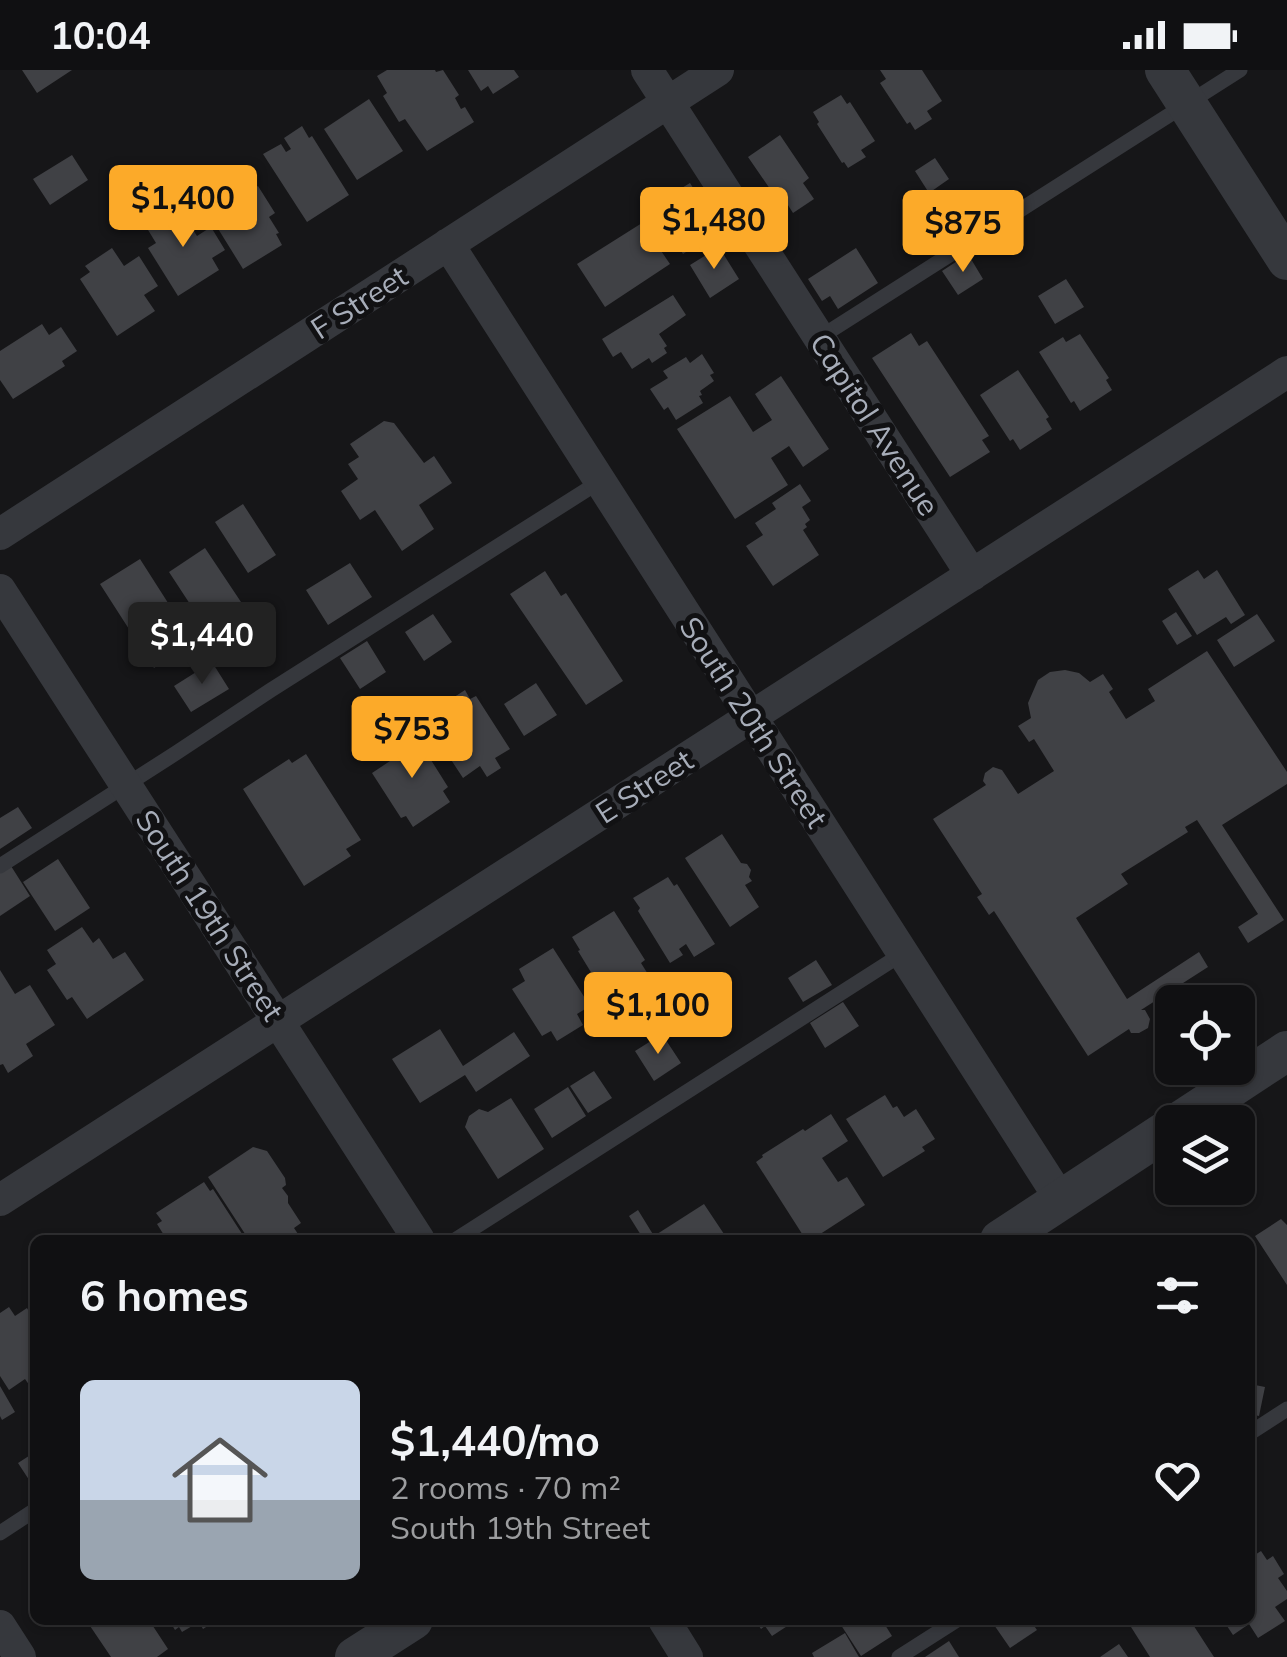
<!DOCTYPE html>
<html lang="en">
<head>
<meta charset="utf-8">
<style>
	:root { --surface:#101012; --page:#1e1e20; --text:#f1f3f6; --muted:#9c9d9f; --line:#303032; --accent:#fcaa29 }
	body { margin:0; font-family:Mulish,sans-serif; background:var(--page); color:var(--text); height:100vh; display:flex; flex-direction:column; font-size:38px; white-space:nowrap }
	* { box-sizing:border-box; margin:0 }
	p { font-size:32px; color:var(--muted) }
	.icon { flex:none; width:55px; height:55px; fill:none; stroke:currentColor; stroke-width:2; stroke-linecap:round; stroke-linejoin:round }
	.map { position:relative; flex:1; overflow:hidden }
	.sheet { position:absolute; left:30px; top:1165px; width:1225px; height:390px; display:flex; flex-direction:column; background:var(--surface); border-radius:15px; box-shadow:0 2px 8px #0004,0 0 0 2px var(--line) }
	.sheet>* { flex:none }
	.controls { position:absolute; left:1155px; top:915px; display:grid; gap:20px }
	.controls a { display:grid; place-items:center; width:100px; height:100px; border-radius:15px; background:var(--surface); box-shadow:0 2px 8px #0004,0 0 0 2px var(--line); font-size:50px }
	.price { position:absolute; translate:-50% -85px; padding:0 22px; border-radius:10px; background:var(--accent); color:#111; font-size:32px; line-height:65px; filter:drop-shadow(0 2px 5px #0008) }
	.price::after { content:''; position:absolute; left:50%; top:60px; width:30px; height:22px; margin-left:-15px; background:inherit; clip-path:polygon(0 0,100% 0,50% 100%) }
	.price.current { background:#222; color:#fff }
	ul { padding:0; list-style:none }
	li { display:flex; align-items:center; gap:30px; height:250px; padding:0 50px }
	li span { display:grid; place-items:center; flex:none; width:280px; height:200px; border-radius:15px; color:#555 }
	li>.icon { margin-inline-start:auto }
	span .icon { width:120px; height:120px; fill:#fffc; stroke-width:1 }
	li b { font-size:42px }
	h2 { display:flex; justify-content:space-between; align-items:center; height:120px; padding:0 50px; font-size:42px }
	.status { display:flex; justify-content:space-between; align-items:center; height:70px; padding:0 50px; background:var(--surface); direction:ltr }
	.status svg { height:28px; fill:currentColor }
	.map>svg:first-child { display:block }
	.building { fill:#404145 }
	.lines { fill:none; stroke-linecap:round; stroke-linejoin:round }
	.service { stroke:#36383d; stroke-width:15 }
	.minor { stroke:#36383d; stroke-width:32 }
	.tertiary { stroke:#36383d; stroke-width:40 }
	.labels { text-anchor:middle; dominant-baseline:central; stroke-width:10; stroke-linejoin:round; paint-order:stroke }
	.street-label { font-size:30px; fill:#a7adb9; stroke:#111113 }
</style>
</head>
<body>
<div class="status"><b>10:04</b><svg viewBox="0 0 49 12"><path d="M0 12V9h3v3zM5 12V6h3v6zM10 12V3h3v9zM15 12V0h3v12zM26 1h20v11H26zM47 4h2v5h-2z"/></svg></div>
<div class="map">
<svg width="1287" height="1587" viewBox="0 0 1287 1587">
	<rect width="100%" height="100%" fill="#161618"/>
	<path class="building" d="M22,0H72L37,23Z
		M387,0H435L436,2L443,0L459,25L455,28L461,39L465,37L474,52L427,81L405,49L399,52L383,26L387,23L377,6Z
		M468,0H514L519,7L493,24L488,16L481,21Z
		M880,0H922L942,31L927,41L932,49L915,60L910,52L907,54L880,13L886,9Z
		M841,25L847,34L850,32L875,71L861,80L866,87L848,98L844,92L842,93L817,54L819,52L813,42Z
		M369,29L403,81L357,110L324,59Z
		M302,56L309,68L312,66L349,125L307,152L263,84L281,74L286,82L291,79L284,68Z
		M780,65L809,108L803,113L814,129L793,143L786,132L781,135L748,87Z
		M72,85L88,110L50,135L33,109Z
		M935,88L949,109L929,123L915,101Z
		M235,106L247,123L258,116L275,143L269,147L279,163L276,164L282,175L243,199L199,128Z
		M690,113L710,145L699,152L709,167L683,184L671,165L675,162L657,133Z
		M177,135L197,166L211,157L225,180L212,188L219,200L178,226L148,178L156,173L145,155Z
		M642,153L670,194L605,237L577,194Z
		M719,177L739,209L710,228L690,195Z
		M112,178L124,196L139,186L158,216L144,225L155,241L117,266L80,209L90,202L85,196Z
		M856,178L878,213L838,239L830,226L822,231L808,209Z
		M968,184L983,209L958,225L942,201Z
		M1066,209L1084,237L1055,254L1038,226Z
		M673,225L686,245L659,264L667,276L664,278L667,283L652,293L649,288L632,299L621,282L613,287L602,269Z
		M42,254L49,265L61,257L77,281L62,291L65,296L13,329L0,310V281Z
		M911,263L919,276L927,271L989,366L982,370L990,382L950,407L872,288Z
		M1080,264L1109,308L1106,310L1112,320L1080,341L1074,331L1071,333L1039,282L1063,267L1066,272Z
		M702,284L714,303L710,305L714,311L700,321L702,325L699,326L703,333L676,350L668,337L664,340L650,319L668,308L663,301L686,287L690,293Z
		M1018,300L1049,347L1046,349L1052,359L1020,380L1013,369L1010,371L980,325Z
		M781,306L829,379L803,397L789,376L771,388L788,415L735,449L677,359L730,326L753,362L772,350L755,324Z
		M384,351L394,353L424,393L434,386L452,413L419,435L434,459L402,481L375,440L360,450L341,421L358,409L348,394L359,387L350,374Z
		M800,414L811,431L802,437L810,450L805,454L807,457L803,460L819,485L773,516L746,476L763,465L755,453L776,439L772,433Z
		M243,434L276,485L248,503L215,452Z
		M205,478L241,532L205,557L169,502Z
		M140,489L193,572L154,598L100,514Z
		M350,493L372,527L328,555L306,520Z
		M1198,500L1204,509L1217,500L1245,545L1231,554L1226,547L1197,565L1168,519Z
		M545,501L561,526L566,523L623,611L586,635L510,524Z
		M1176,542L1192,566L1177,575L1162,551Z
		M433,544L452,572L424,591L405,562Z
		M1257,544L1275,571L1234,597L1217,570Z
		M367,571L386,602L360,619L340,588Z
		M1207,581L1287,702V714L1222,755L1284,850L1248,873L1238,857L1258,844L1197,750L1185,757L1188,762L1121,804L1128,814L1076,848L1127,929L1199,882L1208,897L1141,940H1145L1150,949L1148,958L1139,963H1131L1129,959L1088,986L994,841L989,845L977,827L982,824L933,749L986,715L983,711L985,703L993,697L1002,700L1018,724L1054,701L1034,669L1029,672L1018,656L1031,648L1028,633L1038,610L1050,602L1065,600L1079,603L1090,612L1103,604L1113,619L1109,622L1126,649L1155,631L1148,619Z
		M212,592L229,619L191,642L174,616Z
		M536,613L557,645L524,666L504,634Z
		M465,620L470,629L476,626L510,679L495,688L501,698L487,707L480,696L463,708L419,641L437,629L442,635Z
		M409,662L416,673L419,671L448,717L443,721L450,732L413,757L406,746L401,748L372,703L396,687L388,675Z
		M306,684L361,770L346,779L351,786L304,816L243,719L289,689L292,693Z
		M18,737L32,758L0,779V748Z
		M722,764L741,793L747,794L751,800L749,807L752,811L745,815L759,837L730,857L685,788Z
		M58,789L90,838L55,861L23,812Z
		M11,796L30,826L0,846V803Z
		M668,807L674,816L677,814L715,874L694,887L686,874L679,879L683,885L670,893L638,841L640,838L633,828Z
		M614,841L645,890L641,893L651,909L613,932L602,915L600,917L578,881L580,880L572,867Z
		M82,857L93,873L99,868L113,889L125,882L144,910L87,949L72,927L67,930L47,900L56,894L47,880Z
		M553,878L590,936L577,944L583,955L557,971L551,961L542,966L512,919L525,911L519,899Z
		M816,890L832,915L803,932L788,908Z
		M0,900L15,924L30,915L55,955L26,974L33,986L8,1003L3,994L0,995Z
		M843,932L859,956L825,978L810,953Z
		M440,959L463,996L514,962L530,986L476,1022L465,1005L420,1033L392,989Z
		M662,964L681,993L654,1011L635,981Z
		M594,1001L612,1028L588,1043L570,1016Z
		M568,1017L586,1046L552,1068L534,1039Z
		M885,1025L893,1038L897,1036L904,1047L916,1039L935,1069L922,1077L925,1081L883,1107L846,1049Z
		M511,1028L544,1079L498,1109L465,1057L469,1046L479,1039L488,1042Z
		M831,1044L848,1071L822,1088L838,1112L847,1107L865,1135L811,1170H806L756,1092L763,1087L762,1085L803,1059L805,1061Z
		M253,1077L267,1081L285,1108L286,1115L282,1118L288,1126V1133L301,1153L294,1158L302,1170H249L208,1107Z
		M204,1112L210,1121L213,1119L246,1170H167L157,1154L162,1151L156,1143Z
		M704,1134L728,1170H644L629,1146L638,1140L654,1166Z
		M1281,1149L1287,1155V1215L1255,1166Z
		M9,1237L15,1246L27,1238L35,1252V1316L32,1319L25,1309L9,1320L0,1306V1243Z
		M1250,1314L1265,1317L1259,1346L1250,1344Z
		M0,1316L15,1342L2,1350L0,1346Z
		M35,1382V1419L18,1393Z
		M1261,1481L1267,1490L1273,1486L1284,1504L1278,1508L1287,1521V1529L1275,1537L1285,1551L1258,1568L1249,1554L1233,1565L1223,1550H1250V1488Z
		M86,1550H149L168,1579L157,1587H111Z
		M169,1550H217L203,1559L199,1552L182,1562L179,1557L175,1560Z
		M755,1550H790L792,1553L772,1566L765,1556L761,1559Z
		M842,1550H882L892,1566L861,1586L839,1552Z
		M995,1550H1030L1037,1560L1010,1578L992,1552Z
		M1142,1550H1190L1214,1587H1150L1131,1557Z
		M845,1563L859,1587H814L812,1583Z
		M949,1571L959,1587H925Z
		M1119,1574L1128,1587H1100Z"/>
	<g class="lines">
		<path class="service" d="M819,268L1240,0
			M0,796L176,683L271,620L599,412
			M455,1170L902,884
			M1250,1363L1287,1339
			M0,1463L35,1440
			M899,1587L957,1550"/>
		<path class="minor" d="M647,0L972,505
			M448,174L1061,1130
			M0,464L718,0
			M0,520L419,1170
			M0,1130L1287,302
			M664,1550L687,1587
			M0,1556L20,1587"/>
		<path class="tertiary" d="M1165,0L1287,190
			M1179,1052L1287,981
			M1000,1170L1172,1057
			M355,1587L413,1550"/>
	</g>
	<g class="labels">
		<g class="street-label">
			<text transform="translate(359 232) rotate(-33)">F Street</text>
			<text transform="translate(875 354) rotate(57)">Capitol Avenue</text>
			<text transform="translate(754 652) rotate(57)">South 20th Street</text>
			<text transform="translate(644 716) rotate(-33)">E Street</text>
			<text transform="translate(210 845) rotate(57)">South 19th Street</text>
		</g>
	</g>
</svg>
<div class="controls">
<a><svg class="icon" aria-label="locate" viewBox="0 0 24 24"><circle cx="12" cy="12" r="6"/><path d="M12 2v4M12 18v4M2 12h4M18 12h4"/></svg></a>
<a><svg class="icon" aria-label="layers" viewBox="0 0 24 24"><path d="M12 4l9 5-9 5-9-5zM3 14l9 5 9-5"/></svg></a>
</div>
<b class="price" style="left:183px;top:180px">$1,400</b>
<b class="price" style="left:714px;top:202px">$1,480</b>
<b class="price" style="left:963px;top:205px">$875</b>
<b class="price current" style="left:202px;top:617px">$1,440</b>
<b class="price" style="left:412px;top:711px">$753</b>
<b class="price" style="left:658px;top:987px">$1,100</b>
<section class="sheet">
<h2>6 homes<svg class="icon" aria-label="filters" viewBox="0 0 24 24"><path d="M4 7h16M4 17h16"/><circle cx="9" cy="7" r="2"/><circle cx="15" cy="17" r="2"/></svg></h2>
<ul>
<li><span style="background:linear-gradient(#c9d6e8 60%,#9aa5b1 0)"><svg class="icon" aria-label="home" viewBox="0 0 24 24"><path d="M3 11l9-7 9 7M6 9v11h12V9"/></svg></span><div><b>$1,440/mo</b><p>2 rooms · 70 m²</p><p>South 19th Street</p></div><svg class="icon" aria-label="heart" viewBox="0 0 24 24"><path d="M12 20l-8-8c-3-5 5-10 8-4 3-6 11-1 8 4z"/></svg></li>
</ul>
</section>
</div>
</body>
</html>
